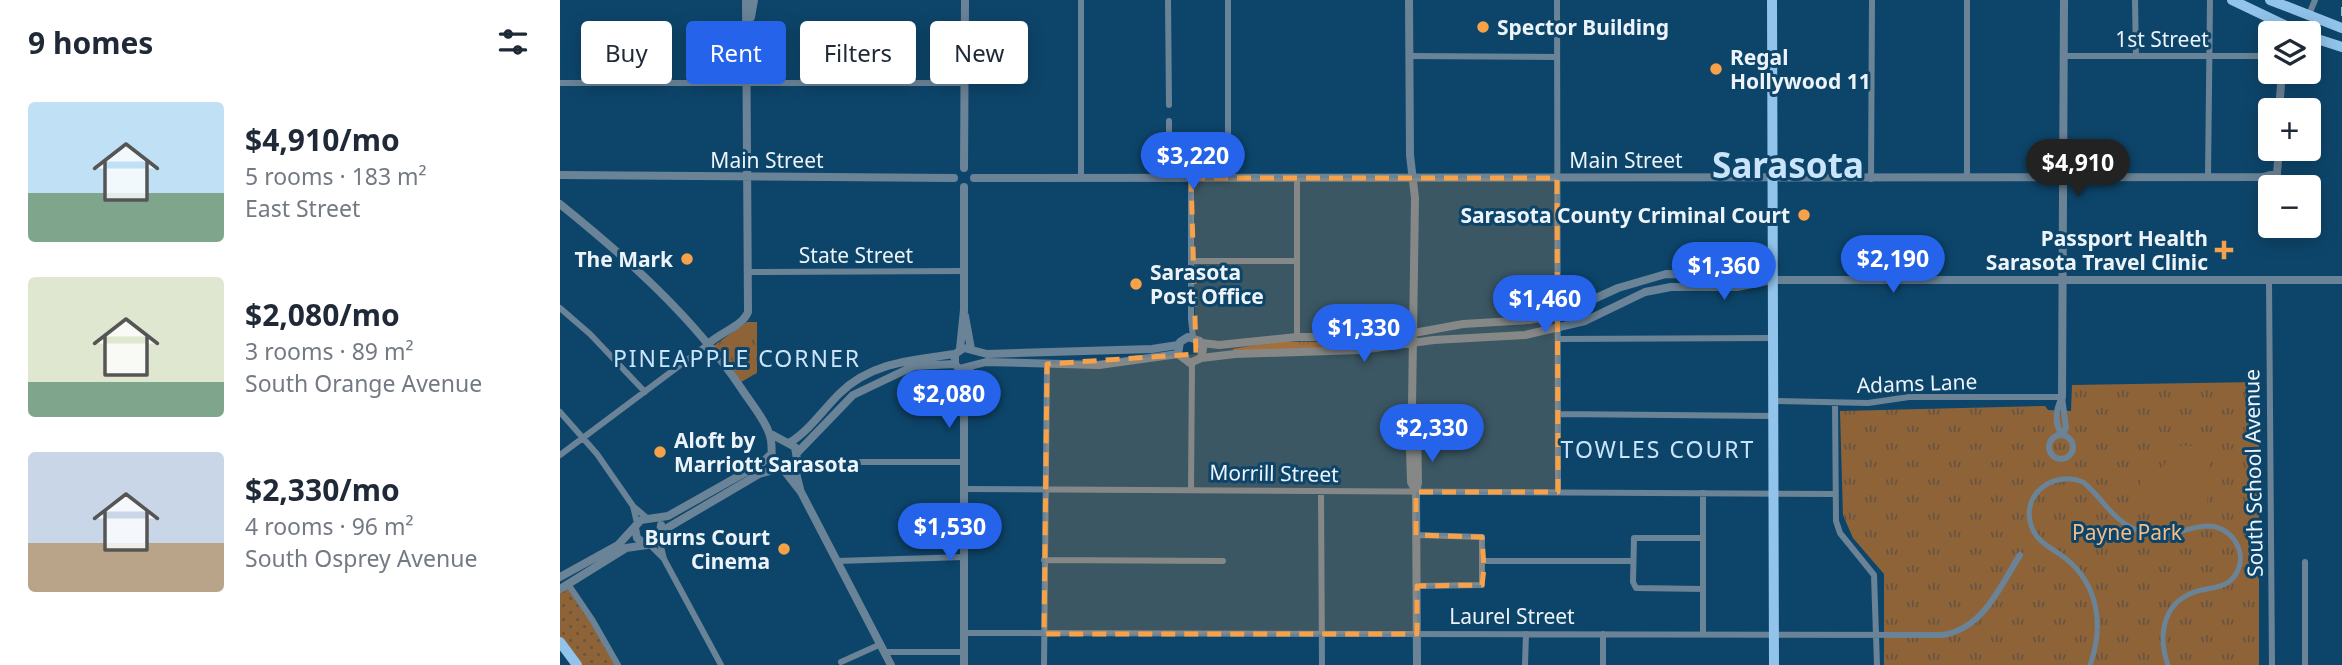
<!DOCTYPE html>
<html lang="en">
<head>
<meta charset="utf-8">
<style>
	:root { --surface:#fff; --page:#f6f6f7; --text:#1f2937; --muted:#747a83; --accent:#2563eb }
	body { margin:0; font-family:"Noto Sans",sans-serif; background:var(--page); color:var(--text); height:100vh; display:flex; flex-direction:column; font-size:26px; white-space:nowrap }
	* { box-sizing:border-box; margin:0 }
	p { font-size:23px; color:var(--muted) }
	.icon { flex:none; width:38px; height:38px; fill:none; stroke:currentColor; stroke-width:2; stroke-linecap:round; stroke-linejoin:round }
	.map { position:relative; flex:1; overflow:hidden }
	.side { display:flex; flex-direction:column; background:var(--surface); width:560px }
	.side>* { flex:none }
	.guide { position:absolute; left:21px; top:21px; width:665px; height:63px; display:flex; gap:14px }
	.controls { position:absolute; left:1698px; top:21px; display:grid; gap:14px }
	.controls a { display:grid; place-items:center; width:63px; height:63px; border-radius:7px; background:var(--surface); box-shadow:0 4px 18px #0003; font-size:35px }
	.price { position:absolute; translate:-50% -60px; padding:0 16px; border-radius:24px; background:var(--accent); color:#fff; font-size:23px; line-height:46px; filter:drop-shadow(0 2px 4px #0008) }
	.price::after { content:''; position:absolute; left:50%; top:42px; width:21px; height:16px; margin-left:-10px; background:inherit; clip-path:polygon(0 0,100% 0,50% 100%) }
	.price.active { background:#222; color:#fff }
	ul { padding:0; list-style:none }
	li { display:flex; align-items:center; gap:21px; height:175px; padding:0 28px }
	li span { display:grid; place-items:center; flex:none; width:196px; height:140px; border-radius:7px; color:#555 }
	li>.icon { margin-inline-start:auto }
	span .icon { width:84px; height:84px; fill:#fffc; stroke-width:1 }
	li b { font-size:30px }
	h2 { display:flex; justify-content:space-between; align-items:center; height:84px; padding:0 28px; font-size:30px }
	.pill { padding:0 24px; border-radius:7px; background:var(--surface); box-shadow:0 4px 18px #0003; font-size:24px; line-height:63px }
	.pill.active { background:var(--accent); color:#fff }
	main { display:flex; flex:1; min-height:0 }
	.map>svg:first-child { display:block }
	.grass { fill:url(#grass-dots) }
	.park { fill:url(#park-tufts) }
	.pitch { fill:#8f6338 }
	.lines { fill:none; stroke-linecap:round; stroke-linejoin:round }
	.pedestrian { stroke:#6b8397; stroke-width:5 }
	.minor { stroke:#6b8397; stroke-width:6 }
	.tertiary { stroke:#6b8397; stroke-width:8 }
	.primary { stroke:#91c3eb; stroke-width:10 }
	.rail { stroke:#a3baca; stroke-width:2; stroke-dasharray:9 9; stroke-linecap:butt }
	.marked { fill:#f7a149; fill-opacity:0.2; stroke:#f7a149; stroke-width:5; stroke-dasharray:14 9; stroke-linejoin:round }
	.poi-dot { fill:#f7a149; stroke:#0d456a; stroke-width:2.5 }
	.labels { text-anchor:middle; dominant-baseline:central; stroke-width:6; stroke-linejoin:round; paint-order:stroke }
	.poi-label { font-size:21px; font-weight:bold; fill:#ecf3f9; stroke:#0d456a; text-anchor:start }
	.street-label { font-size:21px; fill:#ecf3f9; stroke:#0d456a }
	.park-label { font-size:21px; fill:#f6bc86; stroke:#0d456a }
	.neighbourhood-label { font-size:23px; letter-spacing:2px; fill:#cae5fb; stroke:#0d456a }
	.town-label { font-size:35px; font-weight:bold; fill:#cae5fb; stroke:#0d456a }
</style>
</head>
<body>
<main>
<section class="side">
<h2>9 homes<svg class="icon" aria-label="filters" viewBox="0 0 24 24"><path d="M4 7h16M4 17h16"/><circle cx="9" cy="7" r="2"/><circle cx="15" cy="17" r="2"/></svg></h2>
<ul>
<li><span style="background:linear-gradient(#bfe0f5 65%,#7fa58c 0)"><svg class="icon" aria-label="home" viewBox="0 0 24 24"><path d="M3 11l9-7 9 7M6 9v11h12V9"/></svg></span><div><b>$4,910/mo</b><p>5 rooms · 183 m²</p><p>East Street</p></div></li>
<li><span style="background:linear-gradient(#dfe7d0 75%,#7fa58c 0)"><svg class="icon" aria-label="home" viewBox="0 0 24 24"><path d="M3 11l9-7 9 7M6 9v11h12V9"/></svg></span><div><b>$2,080/mo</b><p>3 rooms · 89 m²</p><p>South Orange Avenue</p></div></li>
<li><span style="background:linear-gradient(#c9d6e8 65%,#b9a48a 0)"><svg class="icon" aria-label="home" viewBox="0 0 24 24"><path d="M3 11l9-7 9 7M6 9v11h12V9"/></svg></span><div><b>$2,330/mo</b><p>4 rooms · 96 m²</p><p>South Osprey Avenue</p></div></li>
</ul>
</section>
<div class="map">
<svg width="1782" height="665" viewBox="0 0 1782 665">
	<defs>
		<pattern id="grass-dots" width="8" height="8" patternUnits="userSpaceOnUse" patternTransform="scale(1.75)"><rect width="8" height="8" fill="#8f6338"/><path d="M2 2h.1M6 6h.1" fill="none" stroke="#675542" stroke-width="1.8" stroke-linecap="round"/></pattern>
		<pattern id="park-tufts" width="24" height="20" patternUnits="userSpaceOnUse" patternTransform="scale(1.75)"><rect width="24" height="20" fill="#8f6338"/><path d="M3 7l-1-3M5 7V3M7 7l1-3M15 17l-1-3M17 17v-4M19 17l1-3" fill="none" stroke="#675542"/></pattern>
	</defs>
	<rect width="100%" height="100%" fill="#0d456a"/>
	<path class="grass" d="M8,584L58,665H17L0,642V589Z"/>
	<path class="park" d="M187,322H197V373L181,382L153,346Z
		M713,342H816V344L779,349L674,353L673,349Z
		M1699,382V665H1324V574L1293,538L1283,515L1280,411L1485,406L1488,410L1511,411L1512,385Z"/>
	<path class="pitch" d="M1613,446H1649L1647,508L1580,506C1581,481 1575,472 1603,468Z"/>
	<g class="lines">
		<path class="pedestrian" d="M1530,665C1544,627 1539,585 1505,558C1493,548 1476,543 1471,525C1461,493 1495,470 1523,482C1543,498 1553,522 1579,531C1612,543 1619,527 1647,526C1669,525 1687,549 1678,570C1669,591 1649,586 1632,593C1602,605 1598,637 1608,665"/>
		<path class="minor" d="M521,0V178
			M608,0L609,105
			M668,0V177
			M997,0L998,492
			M1575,0L1576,56
			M1748,17L1755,0
			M849,56L996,57
			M1503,56H1702
			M0,83H404
			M609,121V178
			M1717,173L1724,187
			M1648,176L1650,0
			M737,177V337
			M631,178V319L633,337
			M1407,178V0
			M1311,179L1312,0
			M1725,228V226
			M631,261H737
			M189,272L404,271
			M1709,281L1712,665
			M0,308L30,334L85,392
			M999,339L1213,338
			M1213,401L1308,403L1349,397H1502
			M1275,403L1276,521L1280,533L1314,575L1317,665
			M0,412L37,454L73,506
			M998,414L1213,416
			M1489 447a12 12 0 1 1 24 0a12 12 0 1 1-24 0Z
			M1502,435C1494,423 1496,409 1502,397
			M1502,435L1506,428L1502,397
			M0,455L147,345
			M236,462H404
			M404,489L1275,494
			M631,490L632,363
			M761,491L762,665
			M1143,493V634
			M77,523L73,506L87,518
			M856,535L922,537V585L857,586
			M1143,538H1074L1073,582L1076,588L1143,589
			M89,544L104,559L99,539
			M104,559L161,665
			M484,560L663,561
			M277,561L404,557
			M924,561H1073
			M8,584L33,621L58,665
			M404,633L1383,635C1424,628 1440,586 1460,555
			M1043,634V665
			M325,652H404
			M281,662L321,644
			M484,665L487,364
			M965,665L966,634
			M1745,665V562"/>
		<path class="tertiary" d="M849,0L850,155L855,198L852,406L849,417L851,482L856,492
			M191,17L194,0
			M1719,110L1722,72
			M404,168L405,0
			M0,175L394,178
			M414,178L1703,177L1717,173L1719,149
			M0,204C66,257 133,317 181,388C190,402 204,418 209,433C215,447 207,458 218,468
			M405,316L411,349
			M642,343L659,345L737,337H832L903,324L969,320L999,315L1058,288L1106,274L1174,275L1213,280H1782
			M147,345C160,332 182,327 188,312L186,0
			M400,349L404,310V187
			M641,358L643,349L640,341L628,337L620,342L618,354L630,363L641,358L675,354L800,350L874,340L965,335L1025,321L1085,292L1111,287H1177L1207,281
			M399,369L404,398V665
			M399,369L395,364V354L404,348L427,354L592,349L618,345
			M399,369L426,362L539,365L618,354
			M404,395L410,368
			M1502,397L1504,0
			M852,407L857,418L858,483L856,492L857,665
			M229,443C249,431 263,410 279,394C311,362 353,360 395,354
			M237,453L293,395L354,366L395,364
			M234,465L240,489
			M223,469L241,492L331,665
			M75,528L77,538L87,545L99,539L101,525
			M102,531L199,474L234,465L237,459L235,447L209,433
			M0,577L58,545L81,520L108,516L202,463L211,454
			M0,589L66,548L87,545"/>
		<path class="primary" d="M1212,0L1214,665
			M1672,0L1741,33
			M1710,0L1782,28
			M1748,36L1782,47
			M0,642L17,665"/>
		<path class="rail" d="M1782,16V0"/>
	</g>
	<path class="marked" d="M631,178H997L998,492H856V535L922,537L924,568L922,585L857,586V634H484L487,364L636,354Z"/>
	<g class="poi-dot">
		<circle cx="923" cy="27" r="7"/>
		<circle cx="1156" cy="69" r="7"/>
		<circle cx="1244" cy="215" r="7"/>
		<path d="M1660.5 239.5h7v7h7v7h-7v7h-7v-7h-7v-7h7z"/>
		<circle cx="127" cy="259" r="7"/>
		<circle cx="576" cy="284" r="7"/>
		<circle cx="100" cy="452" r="7"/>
		<circle cx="224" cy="549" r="7"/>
	</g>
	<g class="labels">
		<g class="poi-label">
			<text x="937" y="27">Spector Building</text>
			<text x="1170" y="57">Regal<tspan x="1170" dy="24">Hollywood 11</tspan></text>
			<text x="1230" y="215" text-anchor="end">Sarasota County Criminal Court</text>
			<text x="1648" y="238" text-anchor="end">Passport Health<tspan x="1648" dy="24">Sarasota Travel Clinic</tspan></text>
			<text x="113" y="259" text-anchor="end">The Mark</text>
			<text x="590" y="272">Sarasota<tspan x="590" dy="24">Post Office</tspan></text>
			<text x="114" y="440">Aloft by<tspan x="114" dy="24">Marriott Sarasota</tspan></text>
			<text x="210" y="537" text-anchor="end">Burns Court<tspan x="210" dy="24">Cinema</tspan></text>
		</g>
		<g class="street-label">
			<text x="1602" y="39">1st Street</text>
			<text x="207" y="160">Main Street</text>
			<text x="1066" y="160">Main Street</text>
			<text x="296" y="255">State Street</text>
			<text transform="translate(1357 383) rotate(-2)">Adams Lane</text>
			<text transform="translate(714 473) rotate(1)">Morrill Street</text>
			<text transform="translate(1693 473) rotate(-91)">South School Avenue</text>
			<text x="952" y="616">Laurel Street</text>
		</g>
		<g class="park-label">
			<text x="1567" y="532">Payne Park</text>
		</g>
		<g class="neighbourhood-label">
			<text x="177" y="358">PINEAPPLE CORNER</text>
			<text x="1098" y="449">TOWLES COURT</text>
		</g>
		<g class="town-label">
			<text x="1228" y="164">Sarasota</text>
		</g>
	</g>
</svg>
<div class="controls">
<a><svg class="icon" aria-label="layers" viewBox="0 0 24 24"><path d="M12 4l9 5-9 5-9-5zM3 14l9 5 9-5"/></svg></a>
<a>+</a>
<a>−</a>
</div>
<b class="price" style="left:633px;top:192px">$3,220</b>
<b class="price active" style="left:1518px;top:199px">$4,910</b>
<b class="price" style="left:1333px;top:295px">$2,190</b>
<b class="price" style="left:1164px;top:302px">$1,360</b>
<b class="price" style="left:985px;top:335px">$1,460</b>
<b class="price" style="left:804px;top:364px">$1,330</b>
<b class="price" style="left:389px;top:430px">$2,080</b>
<b class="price" style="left:872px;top:464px">$2,330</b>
<b class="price" style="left:390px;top:563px">$1,530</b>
<div class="guide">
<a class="pill">Buy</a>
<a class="pill active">Rent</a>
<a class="pill">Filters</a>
<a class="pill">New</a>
</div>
</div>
</main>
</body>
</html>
